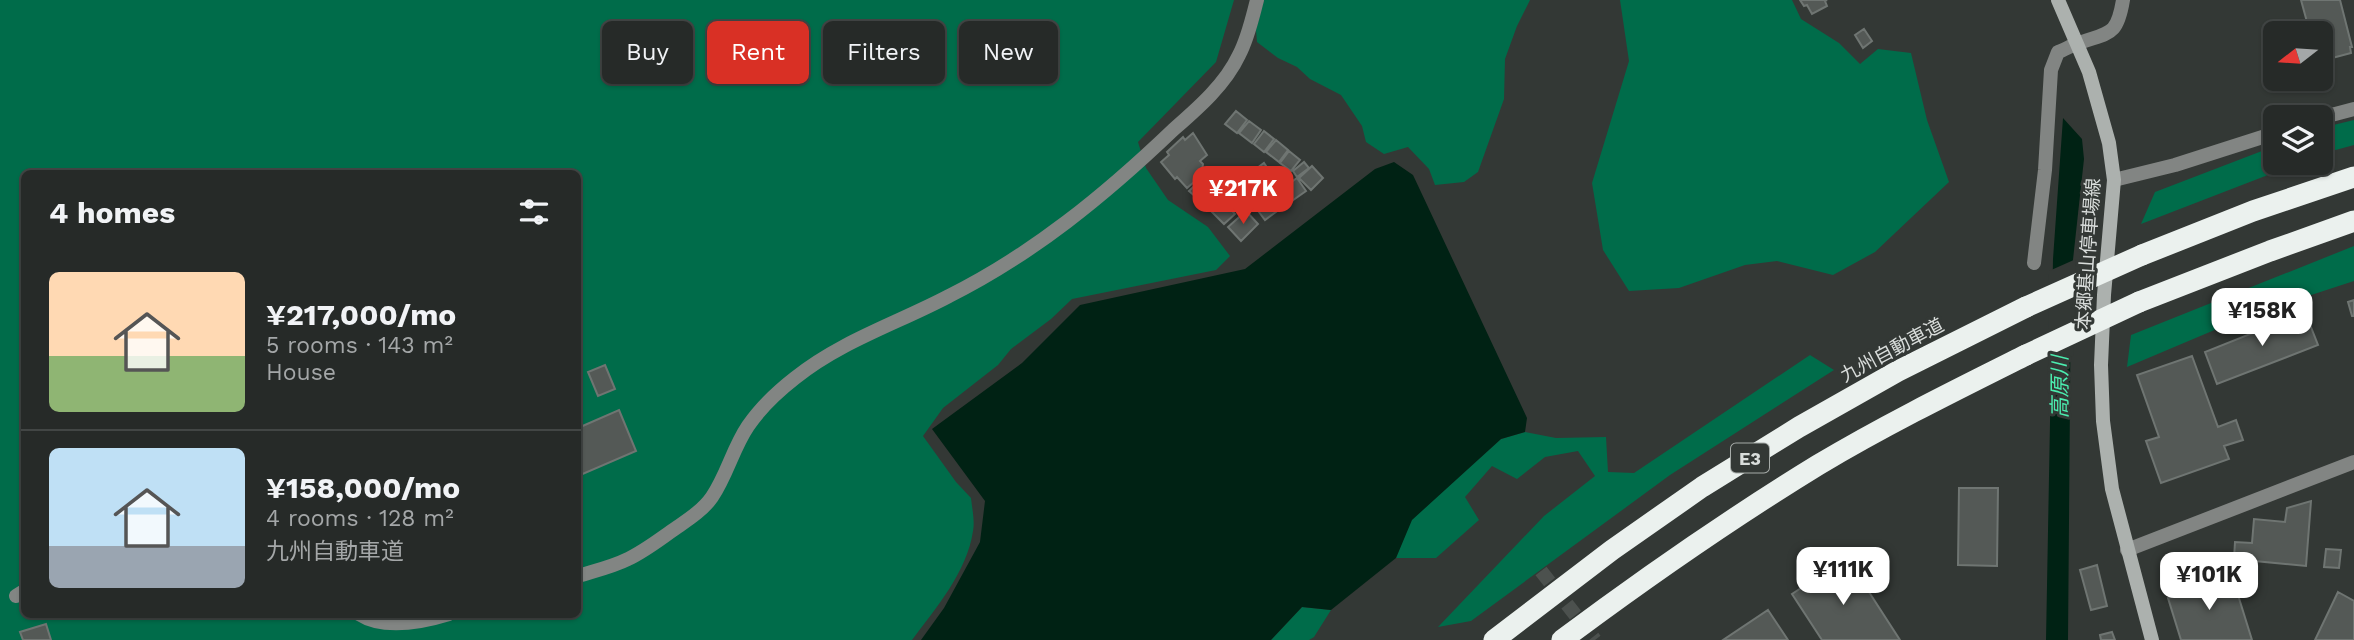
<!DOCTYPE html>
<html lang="en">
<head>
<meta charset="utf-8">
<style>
	:root { --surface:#262a28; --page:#2e3230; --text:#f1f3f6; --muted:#a4a7a8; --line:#424645; --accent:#d93025 }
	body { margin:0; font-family:"Work Sans","Noto Sans JP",sans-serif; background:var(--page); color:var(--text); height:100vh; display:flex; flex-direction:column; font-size:26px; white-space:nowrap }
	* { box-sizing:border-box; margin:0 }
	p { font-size:23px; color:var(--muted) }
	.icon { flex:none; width:38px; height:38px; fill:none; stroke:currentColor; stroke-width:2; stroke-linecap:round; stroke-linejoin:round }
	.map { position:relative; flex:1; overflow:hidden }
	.details { position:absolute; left:21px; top:170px; width:560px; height:448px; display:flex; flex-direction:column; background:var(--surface); border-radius:10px; box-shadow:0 2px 5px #0004,0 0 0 2px var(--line) }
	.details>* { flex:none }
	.top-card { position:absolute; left:602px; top:21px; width:665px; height:63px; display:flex; gap:14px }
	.needle { width:46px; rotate:253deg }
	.controls { position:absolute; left:2263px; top:21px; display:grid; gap:14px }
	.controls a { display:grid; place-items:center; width:70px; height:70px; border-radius:10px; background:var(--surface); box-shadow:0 2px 5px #0004,0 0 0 2px var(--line); font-size:35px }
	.price { position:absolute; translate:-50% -60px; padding:0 16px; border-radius:14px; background:#fff; color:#222; font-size:23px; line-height:46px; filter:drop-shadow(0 2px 4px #0008) }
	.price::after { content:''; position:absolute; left:50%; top:42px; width:21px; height:16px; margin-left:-10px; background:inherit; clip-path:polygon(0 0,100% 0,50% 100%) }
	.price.active { background:var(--accent); color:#fff }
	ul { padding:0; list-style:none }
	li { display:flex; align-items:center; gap:21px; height:175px; padding:0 28px }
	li+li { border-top:2px solid var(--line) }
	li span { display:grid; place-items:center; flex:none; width:196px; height:140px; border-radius:10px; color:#555 }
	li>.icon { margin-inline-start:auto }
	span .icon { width:84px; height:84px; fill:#fffc; stroke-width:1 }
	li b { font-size:30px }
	h2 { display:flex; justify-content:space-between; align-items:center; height:84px; padding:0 28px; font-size:30px }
	.tag { padding:0 24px; border-radius:10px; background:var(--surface); box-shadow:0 2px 5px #0004,0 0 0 2px var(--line); font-size:24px; line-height:63px }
	.tag.active { background:var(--accent); color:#fff }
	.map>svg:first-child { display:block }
	.green { fill:#006c4a; fill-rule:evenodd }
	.water { fill:#002214 }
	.pier { fill:#333835 }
	.building { fill:#545956; stroke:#6f7572; stroke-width:2 }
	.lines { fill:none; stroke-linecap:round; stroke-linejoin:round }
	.minor-tunnel { stroke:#4c514e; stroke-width:14; stroke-dasharray:14 7; stroke-linecap:butt }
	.minor { stroke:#828583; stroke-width:14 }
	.secondary { stroke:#acb1ae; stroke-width:14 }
	.motorway { stroke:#ebf1ee; stroke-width:21 }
	.motorway-bridge { stroke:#ebf1ee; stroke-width:21 }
	.labels { text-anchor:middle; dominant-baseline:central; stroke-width:6; stroke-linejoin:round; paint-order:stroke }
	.shield { fill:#333835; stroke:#a7aca9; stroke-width:2 }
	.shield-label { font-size:18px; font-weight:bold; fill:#d9dddb }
	.street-label { font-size:19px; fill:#d9dddb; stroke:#333835 }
	.water-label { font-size:21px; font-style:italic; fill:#4bedaf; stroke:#333835 }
</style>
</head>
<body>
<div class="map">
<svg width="2354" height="640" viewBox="0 0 2354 640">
	<rect width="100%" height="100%" fill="#333835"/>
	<path class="green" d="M0,0H1234L1216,62L1138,142L1146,168L1168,200L1208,227L1230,256L1216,270L1072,299L1051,319L1011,349L998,365L943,408L923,436L956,482L971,498C972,508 975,521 973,531C967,572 936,608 912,640H0ZM24,173H578V614H24Z
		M1264,0H1530L1517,26L1505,59L1504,99L1478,172L1464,182L1435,185L1429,169L1408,147L1384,154L1366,142L1362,126L1341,95L1310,79L1297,67L1278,58L1257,42L1256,30Z
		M1620,0H1792L1801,19L1839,43L1860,64L1878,49L1911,53L1927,120L1949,182L1875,252L1833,275L1777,261L1745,265L1679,288L1629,291L1603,250L1592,183L1629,61Z
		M2354,120V145L2321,154V128Z
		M2275,146V163H2299L2141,224L2155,192Z
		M2354,246V281L2250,315L2127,367L2131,335Z
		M1810,355L1834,370L1670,475L1471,621L1438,627L1544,516L1595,476L1578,451L1545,457L1517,479L1492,466L1465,497L1479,520L1436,558H1396L1411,520L1501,439L1525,432L1556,438L1606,437L1608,472L1634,473Z
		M1302,607L1331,610L1314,637L1309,640H1271Z"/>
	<path class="water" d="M2063,118L2082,139L2084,159L2071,278L2068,640H2046L2053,259Z
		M1394,162L1413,175L1527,418L1525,432L1501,439L1412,520L1396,558L1331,610L1302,607L1271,640H921L944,608L980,542L985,501L932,429L1022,363L1080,305L1245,269L1375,169Z"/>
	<path class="pier" d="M2076,259L2073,356L2048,368L2049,271Z"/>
	<path class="building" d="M1800,0H1827L1825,1L1827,6L1812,14L1807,5L1804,6Z
		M2301,0H2340L2352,47H2350L2351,53L2321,61L2320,33H2310Z
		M1864,29L1872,41L1863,48L1855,35Z
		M1236,111L1247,120L1237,133L1225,124Z
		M1249,121L1261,130L1252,143L1239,133Z
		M1264,131L1274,139L1264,152L1254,144Z
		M1193,133L1207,155L1200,161L1203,164L1201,176L1187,188L1177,177L1175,179L1161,162L1169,155L1167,152L1183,137L1185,140Z
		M1276,140L1288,150L1279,162L1266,152Z
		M1289,151L1300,160L1291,171L1280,163Z
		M1304,162L1309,168L1297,177L1293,171Z
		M1264,163L1273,176L1239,201L1230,188Z
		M1312,166L1323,178L1311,190L1299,178Z
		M1237,171L1242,178L1229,188L1225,181Z
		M1297,178L1306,191L1286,205L1278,192Z
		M1202,179L1217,195L1206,206L1189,191Z
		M1275,194L1284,206L1265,220L1256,208Z
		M1220,198L1235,214L1224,224L1209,209Z
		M1246,211L1258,224L1241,241L1228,227Z
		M2354,300V316H2352L2348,302Z
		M2305,312L2318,345L2217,384L2205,352Z
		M2192,356L2218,427L2236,420L2243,440L2224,446L2229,459L2161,483L2146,441L2159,437L2137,375Z
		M605,365L615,389L598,396L588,372Z
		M619,410L636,451L578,476V428Z
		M1959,488H1998L1997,566L1958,565Z
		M2311,501L2306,566L2234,559L2235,542L2252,543L2254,519L2285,522L2287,508Z
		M2326,549L2341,550L2339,568L2324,567Z
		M1847,558L1900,640H1822L1792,594Z
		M2097,565L2107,606L2091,610L2080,570Z
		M2213,576L2215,584L2233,579L2252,640H2181L2168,598L2178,594L2176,587Z
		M2338,592L2354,601V640H2315Z
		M1768,610L1788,640H1723Z
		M46,624L51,640H23L20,632Z
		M2112,632L2115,640H2101L2100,635Z"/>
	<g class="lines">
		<path class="minor-tunnel" d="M1541,571L1595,640"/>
		<path class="minor" d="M2320,118L2354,109
			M2114,180L2175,165L2275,133
			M2034,263L2045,170L2051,70L2058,52C2065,50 2071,45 2079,43C2109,32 2117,37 2123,0
			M2127,550L2354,462
			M578,576C594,571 612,567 628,559C645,551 660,539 676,528C689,519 703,510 712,497C727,475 733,448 748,426C761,407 777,392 795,378C841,341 898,323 949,296C1033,254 1105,195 1173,130C1197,109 1225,85 1239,55C1248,38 1252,19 1257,0
			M16,596L24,591
			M359,614C384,630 423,622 449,614"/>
		<path class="secondary" d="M2058,0L2089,72L2109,143L2114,180L2104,295L2101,365L2103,421L2112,489L2152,640"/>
		<path class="motorway" d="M2142,255L2253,211L2354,177
			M2139,302L2270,251L2354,221
			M1494,640L1612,550L1702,487L1799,427L1898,371L2026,307
			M1562,640C1645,578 1730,519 1818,465C1885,425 1956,390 2026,355"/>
		<path class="motorway-bridge" d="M2026,307L2142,255
			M2026,355L2139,302"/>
	</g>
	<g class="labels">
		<rect class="shield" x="1731" y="443.5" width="38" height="29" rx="5"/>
		<g class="shield-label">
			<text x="1750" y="458">E3</text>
		</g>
		<g class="street-label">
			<text transform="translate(2088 254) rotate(-86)">本郷基山停車場線</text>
			<text transform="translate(1892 350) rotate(-28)">九州自動車道</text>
		</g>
		<g class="water-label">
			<text transform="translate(2059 387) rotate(-90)">高原川</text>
		</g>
	</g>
</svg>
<div class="controls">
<a><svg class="needle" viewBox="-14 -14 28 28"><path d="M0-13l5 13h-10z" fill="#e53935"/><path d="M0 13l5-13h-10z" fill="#a4a7a8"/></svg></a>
<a><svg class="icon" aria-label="layers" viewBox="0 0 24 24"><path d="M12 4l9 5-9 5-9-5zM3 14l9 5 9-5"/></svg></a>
</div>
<b class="price active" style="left:1243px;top:226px">¥217K</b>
<b class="price" style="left:2262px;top:348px">¥158K</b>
<b class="price" style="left:1843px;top:607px">¥111K</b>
<b class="price" style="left:2209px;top:612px">¥101K</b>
<div class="top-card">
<a class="tag">Buy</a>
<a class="tag active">Rent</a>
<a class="tag">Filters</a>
<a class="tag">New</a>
</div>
<section class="details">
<h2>4 homes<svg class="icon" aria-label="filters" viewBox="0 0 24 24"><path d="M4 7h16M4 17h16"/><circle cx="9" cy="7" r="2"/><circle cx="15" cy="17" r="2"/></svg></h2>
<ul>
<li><span style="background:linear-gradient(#ffd9b3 60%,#8fb573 0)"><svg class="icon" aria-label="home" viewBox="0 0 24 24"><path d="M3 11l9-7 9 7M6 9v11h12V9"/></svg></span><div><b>¥217,000/mo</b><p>5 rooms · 143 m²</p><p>House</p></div></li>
<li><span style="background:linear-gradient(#bfe0f5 70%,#9aa5b1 0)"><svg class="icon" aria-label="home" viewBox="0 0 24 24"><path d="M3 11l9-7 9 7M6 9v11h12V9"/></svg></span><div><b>¥158,000/mo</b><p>4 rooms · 128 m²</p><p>九州自動車道</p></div></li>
</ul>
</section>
</div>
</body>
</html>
